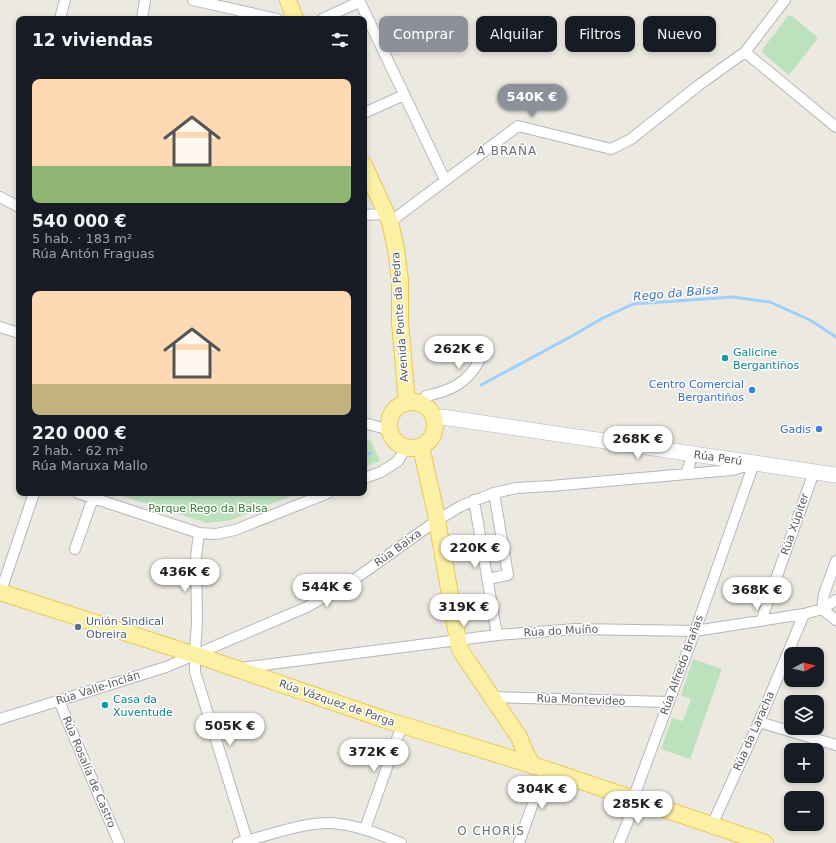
<!DOCTYPE html>
<html lang="es">
<head>
<meta charset="utf-8">
<style>
	:root { --surface:#171b24; --page:#242831; --text:#f1f3f6; --muted:#9ea1a6; --accent:#8c9099 }
	body { margin:0; font-family:"DejaVu Sans",sans-serif; background:var(--page); color:var(--text); height:100vh; display:flex; flex-direction:column; font-size:15px; white-space:nowrap }
	* { box-sizing:border-box; margin:0 }
	p { font-size:13px; color:var(--muted) }
	.icon { flex:none; width:22px; height:22px; fill:none; stroke:currentColor; stroke-width:2; stroke-linecap:round; stroke-linejoin:round }
	.map { position:relative; flex:1; overflow:hidden }
	.side { position:absolute; left:16px; top:16px; width:351px; height:480px; display:flex; flex-direction:column; background:var(--surface); border-radius:8px; box-shadow:0 2px 6px #0003 }
	.side>* { flex:none }
	.guide { position:absolute; left:379px; top:16px; width:380px; height:36px; display:flex; gap:8px }
	.needle { width:26px; rotate:83deg }
	.buttons { position:absolute; left:784px; top:647px; display:grid; gap:8px }
	.buttons a { display:grid; place-items:center; width:40px; height:40px; border-radius:8px; background:var(--surface); box-shadow:0 2px 6px #0003; font-size:20px }
	.price { position:absolute; translate:-50% -34px; padding:0 9px; border-radius:14px; background:#fff; color:#222; font-size:13px; line-height:26px; filter:drop-shadow(0 1px 2px #0008) }
	.price::after { content:''; position:absolute; left:50%; top:24px; width:12px; height:9px; margin-left:-6px; background:inherit; clip-path:polygon(0 0,100% 0,50% 100%) }
	.price.selected { background:var(--accent); color:#fff }
	ul { padding:0; list-style:none }
	li { display:grid; align-content:center; gap:8px; height:212px; padding:0 16px }
	li span { display:grid; place-items:center; height:124px; border-radius:8px; color:#555 }
	li>.icon { margin-inline-start:auto }
	span .icon { width:72px; height:72px; fill:#fffc; stroke-width:1 }
	li b { font-size:17px }
	h2 { display:flex; justify-content:space-between; align-items:center; height:48px; padding:0 16px; font-size:17px }
	.tag { padding:0 14px; border-radius:8px; background:var(--surface); box-shadow:0 2px 6px #0003; font-size:14px; line-height:36px }
	.tag.selected { background:var(--accent); color:#fff }
	.map>svg:first-child { display:block }
	.green { fill:#bce2bd }
	.lines { fill:none; stroke-linecap:round; stroke-linejoin:round }
	.stream { stroke:#9fd0fb; stroke-width:3 }
	.street-casing { stroke:#b5b7bc; stroke-width:12 }
	.secondary-casing { stroke:#b3b6bc; stroke-width:16 }
	.primary-casing { stroke:#ebc758; stroke-width:18 }
	.street { stroke:#fff; stroke-width:10 }
	.secondary { stroke:#fff; stroke-width:15 }
	.primary { stroke:#fcf0a4; stroke-width:16 }
	.culture-dot { fill:#0f9aa8; stroke:#fff; stroke-width:1.5 }
	.shop-dot { fill:#3f7fe0; stroke:#fff; stroke-width:1.5 }
	.service-dot { fill:#5c6f8a; stroke:#fff; stroke-width:1.5 }
	.labels { text-anchor:middle; dominant-baseline:central; stroke-width:3; stroke-linejoin:round; paint-order:stroke }
	.street-label { font-size:11px; fill:#585c60; stroke:#fff }
	.culture-label { font-size:11px; fill:#0d838f; stroke:#fff; text-anchor:start }
	.shop-label { font-size:11px; fill:#366cbe; stroke:#fff; text-anchor:end }
	.park-label { font-size:11px; fill:#37813d; stroke:#fff }
	.service-label { font-size:11px; fill:#4e5e75; stroke:#fff; text-anchor:start }
	.neighbourhood-label { font-size:12px; letter-spacing:1px; fill:#696e72; stroke:#fff }
	.water-label { font-size:12px; font-style:italic; fill:#4176b4; stroke:#fff }
</style>
</head>
<body>
<div class="map">
<svg width="836" height="843" viewBox="0 0 836 843">
	<rect width="100%" height="100%" fill="#ebe9e0"/>
	<path class="green" d="M788,16H792L818,38L789,75L764,54L762,50Z
		M364,439L371,441L380,461L364,467Z
		M113,493H299L231,520L207,523Z
		M693,659L722,669L690,759L661,749L672,718L683,721L691,699L681,695Z"/>
	<g class="lines">
		<path class="stream" d="M481,385L572,336L601,319L633,304L733,297L770,302L810,320L836,337
			M364,455L371,453"/>
		<defs>
			<path id="street" d="M193,0L277,19
				M359,0L445,180
				M60,19L65,0
				M142,19L145,0
				M322,19L359,2
				M745,52L836,127
				M364,113L404,95
				M0,197L19,207
				M364,215L385,214
				M390,222L518,126L611,149L631,139L699,85L745,52L785,0
				M0,327L19,333
				M422,405L426,396C449,391 467,384 479,361
				M364,423L390,430
				M686,474L690,463V454
				M364,478L381,472L398,461L406,447
				M78,493L199,533L216,534L235,530L328,493
				M474,500L497,635
				M199,533L196,557L197,621L195,654V672L248,843
				M75,549L93,498
				M487,579L508,575L494,493
				M0,594L34,493
				M822,609L824,594L836,561
				M822,609L836,620
				M761,621L814,472
				M241,668L497,635L576,629L695,631L804,614L822,609L836,600
				M493,697L668,702
				M59,701L119,843
				M0,719L166,667L307,607L352,581L436,521L461,506L494,493L516,488L551,486L732,470L750,465
				M759,722L836,745
				M712,825L759,722L804,614
				M365,829L402,725
				M238,843C268,836 310,819 340,824C362,827 381,835 401,843
				M519,843L545,769
				M619,843L628,821L633,799L695,631L754,463"/>
			<path id="secondary" d="M435,422L442,417L836,475"/>
			<path id="primary" d="M288,0L295,19
				M364,165L390,222L396,249L400,280V322L407,403
				M389 425a23 23 0 1 1 46 0a23 23 0 1 1-46 0Z
				M421,447L435,509L459,646L462,653L519,737L526,754L533,766
				M0,592L211,660L383,719L545,769L765,843"/>
		</defs>
		<use href="#street" class="street-casing"/>
		<use href="#secondary" class="secondary-casing"/>
		<use href="#primary" class="primary-casing"/>
		<use href="#street" class="street"/>
		<use href="#secondary" class="secondary"/>
		<use href="#primary" class="primary"/>
	</g>
	<g class="culture-dot">
		<circle cx="725" cy="358" r="4"/>
		<circle cx="105" cy="705" r="4"/>
	</g>
	<g class="shop-dot">
		<circle cx="752" cy="390" r="4"/>
		<circle cx="819" cy="429" r="4"/>
	</g>
	<circle class="service-dot" cx="78" cy="627" r="4"/>
	<g class="labels">
		<g class="street-label">
			<text transform="translate(400 317) rotate(-94)">Avenida Ponte da Pedra</text>
			<text transform="translate(718 458) rotate(8)">Rúa Perú</text>
			<text transform="translate(795 524) rotate(-71)">Rúa Xúpiter</text>
			<text transform="translate(398 548) rotate(-36)">Rúa Baixa</text>
			<text transform="translate(561 631) rotate(-3)">Rúa do Muíño</text>
			<text transform="translate(682 665) rotate(-70)">Rúa Alfredo Brañas</text>
			<text transform="translate(98 688) rotate(-18)">Rúa Valle-Inclán</text>
			<text transform="translate(581 700) rotate(2)">Rúa Montevideo</text>
			<text transform="translate(337 703) rotate(19)">Rúa Vázquez de Parga</text>
			<text transform="translate(754 731) rotate(-66)">Rúa da Laracha</text>
			<text transform="translate(89 772) rotate(67)">Rúa Rosalía de Castro</text>
		</g>
		<g class="culture-label">
			<text x="733" y="352">Galicine<tspan x="733" dy="13">Bergantiños</tspan></text>
			<text x="113" y="699">Casa da<tspan x="113" dy="13">Xuventude</tspan></text>
		</g>
		<g class="shop-label">
			<text x="744" y="384">Centro Comercial<tspan x="744" dy="13">Bergantiños</tspan></text>
			<text x="811" y="429">Gadis</text>
		</g>
		<g class="park-label">
			<text x="208" y="508">Parque Rego da Balsa</text>
		</g>
		<g class="service-label">
			<text x="86" y="621">Unión Sindical<tspan x="86" dy="13">Obreira</tspan></text>
		</g>
		<g class="neighbourhood-label">
			<text x="507" y="151">A BRAÑA</text>
			<text x="491" y="831">O CHORÍS</text>
		</g>
		<g class="water-label">
			<text transform="translate(676 293) rotate(-5)">Rego da Balsa</text>
		</g>
	</g>
</svg>
<div class="buttons">
<a><svg class="needle" viewBox="-14 -14 28 28"><path d="M0-13l5 13h-10z" fill="#e53935"/><path d="M0 13l5-13h-10z" fill="#9ea1a6"/></svg></a>
<a><svg class="icon" aria-label="layers" viewBox="0 0 24 24"><path d="M12 4l9 5-9 5-9-5zM3 14l9 5 9-5"/></svg></a>
<a>+</a>
<a>−</a>
</div>
<b class="price selected" style="left:532px;top:118px">540K €</b>
<b class="price" style="left:459px;top:370px">262K €</b>
<b class="price" style="left:638px;top:460px">268K €</b>
<b class="price" style="left:475px;top:569px">220K €</b>
<b class="price" style="left:185px;top:593px">436K €</b>
<b class="price" style="left:327px;top:608px">544K €</b>
<b class="price" style="left:757px;top:611px">368K €</b>
<b class="price" style="left:464px;top:628px">319K €</b>
<b class="price" style="left:230px;top:747px">505K €</b>
<b class="price" style="left:374px;top:773px">372K €</b>
<b class="price" style="left:542px;top:810px">304K €</b>
<b class="price" style="left:638px;top:825px">285K €</b>
<div class="guide">
<a class="tag selected">Comprar</a>
<a class="tag">Alquilar</a>
<a class="tag">Filtros</a>
<a class="tag">Nuevo</a>
</div>
<section class="side">
<h2>12 viviendas<svg class="icon" aria-label="filters" viewBox="0 0 24 24"><path d="M4 7h16M4 17h16"/><circle cx="9" cy="7" r="2"/><circle cx="15" cy="17" r="2"/></svg></h2>
<ul>
<li><span style="background:linear-gradient(#ffd9b3 70%,#8fb573 0)"><svg class="icon" aria-label="home" viewBox="0 0 24 24"><path d="M3 11l9-7 9 7M6 9v11h12V9"/></svg></span><div><b>540 000 €</b><p>5 hab. · 183 m²</p><p>Rúa Antón Fraguas</p></div></li>
<li><span style="background:linear-gradient(#ffd9b3 75%,#c2b280 0)"><svg class="icon" aria-label="home" viewBox="0 0 24 24"><path d="M3 11l9-7 9 7M6 9v11h12V9"/></svg></span><div><b>220 000 €</b><p>2 hab. · 62 m²</p><p>Rúa Maruxa Mallo</p></div></li>
</ul>
</section>
</div>
</body>
</html>
